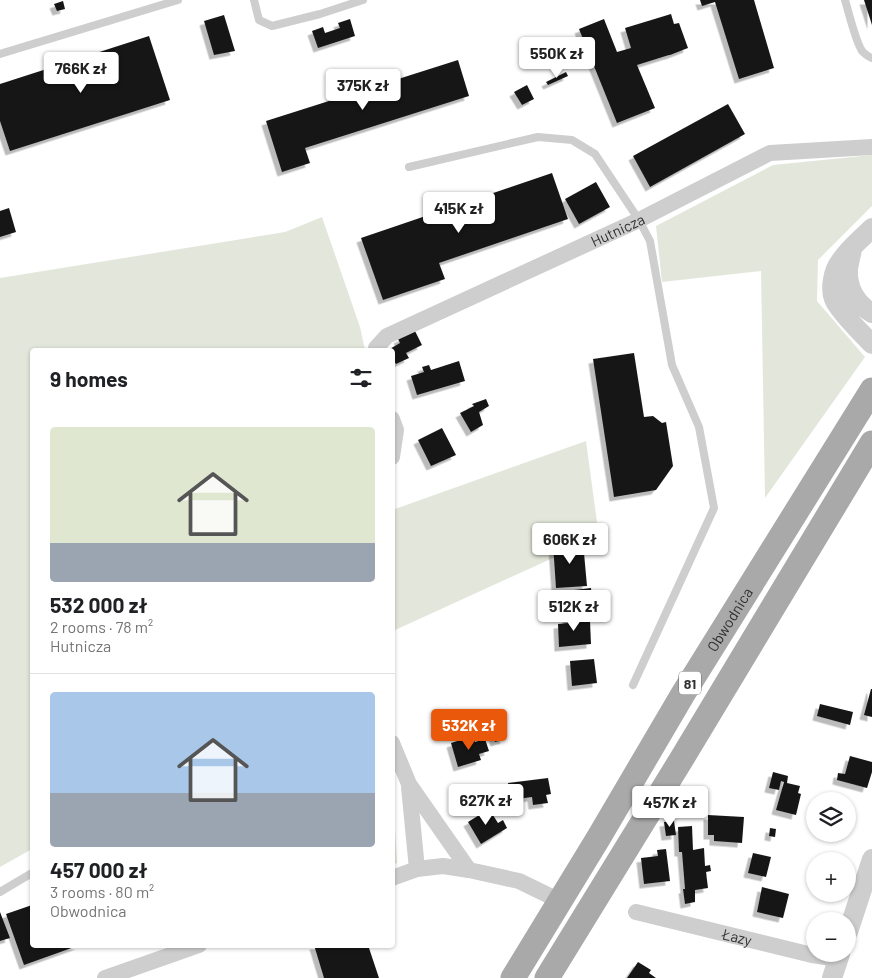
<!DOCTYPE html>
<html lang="en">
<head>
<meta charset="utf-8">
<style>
	:root { --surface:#fff; --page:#f6f6f6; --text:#202124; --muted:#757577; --line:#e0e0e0; --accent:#ea580c }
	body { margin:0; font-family:Barlow,sans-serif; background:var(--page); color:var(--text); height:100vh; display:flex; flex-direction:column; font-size:19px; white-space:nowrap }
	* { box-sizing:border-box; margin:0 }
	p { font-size:16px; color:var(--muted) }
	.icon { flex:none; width:28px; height:28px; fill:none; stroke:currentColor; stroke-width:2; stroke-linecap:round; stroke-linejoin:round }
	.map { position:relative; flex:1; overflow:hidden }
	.side { position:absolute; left:30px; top:348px; width:365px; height:600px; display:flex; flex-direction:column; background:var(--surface); border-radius:5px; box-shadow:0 1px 4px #0004 }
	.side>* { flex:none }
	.buttons { position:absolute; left:806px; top:792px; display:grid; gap:10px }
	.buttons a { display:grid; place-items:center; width:50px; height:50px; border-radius:50%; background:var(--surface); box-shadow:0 1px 4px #0004; font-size:25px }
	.price { position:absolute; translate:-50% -42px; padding:0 11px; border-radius:5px; background:#fff; color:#222; font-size:16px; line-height:32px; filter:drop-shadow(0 1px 2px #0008) }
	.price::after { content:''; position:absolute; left:50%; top:30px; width:15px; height:11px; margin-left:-8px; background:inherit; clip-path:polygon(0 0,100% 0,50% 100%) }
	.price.current { background:var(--accent); color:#fff }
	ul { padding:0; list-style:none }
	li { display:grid; align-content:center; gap:10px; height:265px; padding:0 20px }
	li+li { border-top:1px solid var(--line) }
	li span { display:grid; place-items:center; height:155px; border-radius:5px; color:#555 }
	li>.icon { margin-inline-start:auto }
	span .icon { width:90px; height:90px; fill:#fffc; stroke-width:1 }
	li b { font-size:21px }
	h2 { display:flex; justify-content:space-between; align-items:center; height:60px; padding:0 20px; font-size:21px }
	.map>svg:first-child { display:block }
	.green { fill:#e3e7db }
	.building { fill:#181818; filter:url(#shadow) }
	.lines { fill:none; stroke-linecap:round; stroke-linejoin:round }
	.service { stroke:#cecece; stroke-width:8 }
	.minor { stroke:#cecece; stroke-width:16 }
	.tertiary { stroke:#cecece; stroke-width:20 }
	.primary { stroke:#a9a9a9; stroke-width:25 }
	.labels { text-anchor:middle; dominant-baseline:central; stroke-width:5; stroke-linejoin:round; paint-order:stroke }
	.shield { fill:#fff; stroke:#6f6f6f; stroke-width:1 }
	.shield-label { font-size:14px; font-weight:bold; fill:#313131 }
	.street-label { font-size:15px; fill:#313131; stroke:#fff }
</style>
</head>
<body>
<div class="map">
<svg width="872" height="978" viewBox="0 0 872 978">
	<defs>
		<filter id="shadow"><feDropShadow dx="-4.5" dy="4.5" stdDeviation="0" flood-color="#0004"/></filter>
	</defs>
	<rect width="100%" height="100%" fill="#fff"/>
	<path class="green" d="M872,155V206L818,260L817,301L865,357L765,498L761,271L662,282L656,226L773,165Z
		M322,217L360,327L365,350H32V849L0,867V278L285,232Z
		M586,441L599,537L393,631L392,531L395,509Z
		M392,780L397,863L393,865H392Z"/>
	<path class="building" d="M700,0H754L774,68L739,79L715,2L702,6Z
		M864,0H872V25Z
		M63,1L65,9L57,11L54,4Z
		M671,14L674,24L679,23L688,48L670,55H669L637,65L655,108L617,123L579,29L604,19L617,52L631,48L625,28Z
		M224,15L235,51L214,55L204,21Z
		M350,19L355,36L318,48L312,31L323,27L325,33L340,28L338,23Z
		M149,36L170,100L10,151L0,121V84Z
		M458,60L469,96L305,148L310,163L282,172L266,121Z
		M566,72L568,76L548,85L546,82Z
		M527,85L534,99L522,105L514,92Z
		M728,104L745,134L650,187L633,156Z
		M552,173L568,219L439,263L445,279L383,300L361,238Z
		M596,182L610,207L579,224L565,199Z
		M9,208L16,232L0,237V211Z
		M415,331L422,345L406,353L409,358L396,364L392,358V350H388L400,343L398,339Z
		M634,353L644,417L653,416L662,423L666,422L673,466L656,490L614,497L593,359Z
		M459,361L465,381L417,395L411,376L424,372L422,367L429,365L431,370Z
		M486,399L489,406L479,412L483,425L471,432L460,413L474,406L472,404Z
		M442,428L456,455L431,466L418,440Z
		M583,542L587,586L556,588L553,544Z
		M591,588L592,602L568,605L566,591Z
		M579,615L580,622L590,621L591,644L559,647L558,624L568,623L567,616Z
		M594,659L597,683L572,686L570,661Z
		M871,689H872V717L864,715Z
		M820,704L853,712L850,725L817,716Z
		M497,713L505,739L495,742L490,725H488L486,716Z
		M473,736L475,742L485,739L489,751L479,754L481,760L458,767L451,743Z
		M850,756L872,762V772L867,788L837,780L838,773L845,774Z
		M773,772L788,776L787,783L800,786L798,793L801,794L796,815L776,810L784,782L781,781L779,790L769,788Z
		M548,778L551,794L546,795L548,803L533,805L532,797L510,800L508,783Z
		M489,809L498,823L503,820L507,828L481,844L468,822Z
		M708,815L744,817L742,843L714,841V835H708Z
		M674,821L676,835L666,836L664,822Z
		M692,826L693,850L704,848L705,866L710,865L711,871L706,872L708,888L695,890V902L685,904L683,889H685L682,852H679L678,827Z
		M770,828L776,829L775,837L769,836Z
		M666,849L670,881L644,884L641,858L658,856L657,850Z
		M753,853L771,857L766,877L748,873Z
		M762,887L789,894L783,918L757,912Z
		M32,905V945H80L24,965L6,914Z
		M0,912L10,938L0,941Z
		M314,945H368L379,978H324Z
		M638,962L651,970L649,973L656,978H627Z"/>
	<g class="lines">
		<path class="service" d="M254,0L259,20L272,26L320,14L363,0
			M845,0C849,13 855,40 862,51C865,54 868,57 872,58
			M0,54L178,0
			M409,167L538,137L572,140L595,154L639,220L650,241L672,365L699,427L714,508L633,685
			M0,892L32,873"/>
		<g class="minor">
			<path id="s1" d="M376,350V348L387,336L639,220L770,153L872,147"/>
			<path d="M392,419L396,430L392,457"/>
			<path d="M392,743L409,784L469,870"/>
			<path d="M409,787L417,869"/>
			<path d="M392,878L417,869L443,866L469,870L519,881L560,901"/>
			<path id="s2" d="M636,912L812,955L838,959"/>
			<path d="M105,978L199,945"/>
		</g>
		<path class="tertiary" d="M872,228C861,239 848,249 840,262C833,271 830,289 834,299C837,309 864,336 872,344
			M852,249C851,255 849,262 848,269C847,288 856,304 872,313
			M848,932L872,859
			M832,978L840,954"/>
		<g class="primary">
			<path id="s3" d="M513,978L599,837L683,694L872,390"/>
			<path d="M547,978L681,760L872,443"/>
		</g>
	</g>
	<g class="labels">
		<rect class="shield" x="679" y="671.5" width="22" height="23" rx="4"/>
		<g class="shield-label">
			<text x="690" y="683">81</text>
		</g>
		<g class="street-label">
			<text stroke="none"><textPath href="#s1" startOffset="272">Hutnicza</textPath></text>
			<text stroke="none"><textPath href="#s3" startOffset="419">Obwodnica</textPath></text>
			<text stroke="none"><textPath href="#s2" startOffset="104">Łazy</textPath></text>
		</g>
	</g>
</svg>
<div class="buttons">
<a><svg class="icon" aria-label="layers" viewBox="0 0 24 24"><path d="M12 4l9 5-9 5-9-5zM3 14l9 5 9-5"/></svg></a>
<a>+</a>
<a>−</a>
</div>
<b class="price" style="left:557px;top:79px">550K zł</b>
<b class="price" style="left:81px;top:94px">766K zł</b>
<b class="price" style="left:363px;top:111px">375K zł</b>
<b class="price" style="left:459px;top:234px">415K zł</b>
<b class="price" style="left:570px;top:565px">606K zł</b>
<b class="price" style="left:574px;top:632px">512K zł</b>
<b class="price current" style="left:469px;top:751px">532K zł</b>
<b class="price" style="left:486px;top:826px">627K zł</b>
<b class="price" style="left:670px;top:828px">457K zł</b>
<section class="side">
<h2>9 homes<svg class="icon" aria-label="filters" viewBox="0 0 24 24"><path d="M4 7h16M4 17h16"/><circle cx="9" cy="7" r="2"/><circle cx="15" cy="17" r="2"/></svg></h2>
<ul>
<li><span style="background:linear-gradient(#dfe7d0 75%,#9aa5b1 0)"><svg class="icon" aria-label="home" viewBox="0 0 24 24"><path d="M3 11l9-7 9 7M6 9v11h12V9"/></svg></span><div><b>532 000 zł</b><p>2 rooms · 78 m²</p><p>Hutnicza</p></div></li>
<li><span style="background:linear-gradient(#a9c7e8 65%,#9aa5b1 0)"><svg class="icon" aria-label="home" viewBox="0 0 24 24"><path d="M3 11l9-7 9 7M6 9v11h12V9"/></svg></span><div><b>457 000 zł</b><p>3 rooms · 80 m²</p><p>Obwodnica</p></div></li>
</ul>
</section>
</div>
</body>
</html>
